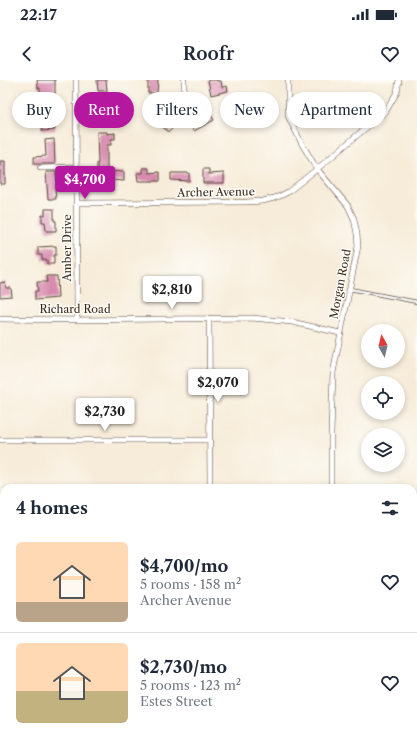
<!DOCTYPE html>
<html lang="en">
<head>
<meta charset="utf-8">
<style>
	:root { --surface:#fff; --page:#f2f2f3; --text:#1f2937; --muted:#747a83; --line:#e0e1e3; --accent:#b5179e }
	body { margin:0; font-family:"Libre Caslon Text",serif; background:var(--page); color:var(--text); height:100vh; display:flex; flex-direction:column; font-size:15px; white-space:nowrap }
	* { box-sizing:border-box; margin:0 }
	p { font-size:13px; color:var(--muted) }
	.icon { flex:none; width:22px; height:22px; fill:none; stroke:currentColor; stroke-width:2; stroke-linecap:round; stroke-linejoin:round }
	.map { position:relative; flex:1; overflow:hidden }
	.panel { position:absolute; left:0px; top:404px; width:417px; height:256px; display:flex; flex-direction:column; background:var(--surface); border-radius:12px 12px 0 0; box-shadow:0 2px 6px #0003 }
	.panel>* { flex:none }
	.guide { position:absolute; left:12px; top:12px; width:393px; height:36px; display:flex; gap:8px }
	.needle { width:26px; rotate:352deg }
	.controls { position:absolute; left:361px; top:244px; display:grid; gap:8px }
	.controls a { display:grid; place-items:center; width:44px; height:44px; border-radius:50%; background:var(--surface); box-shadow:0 2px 6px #0003; font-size:20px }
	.price { position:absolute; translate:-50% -34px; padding:0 9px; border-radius:4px; background:#fff; color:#222; font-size:13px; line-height:26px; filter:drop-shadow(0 1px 2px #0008) }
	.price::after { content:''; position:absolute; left:50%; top:24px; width:12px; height:9px; margin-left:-6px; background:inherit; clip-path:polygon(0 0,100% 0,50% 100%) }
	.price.selected { background:var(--accent); color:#fff }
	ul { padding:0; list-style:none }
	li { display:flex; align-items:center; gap:12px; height:100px; padding:0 16px }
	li+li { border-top:1px solid var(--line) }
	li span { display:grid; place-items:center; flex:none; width:112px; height:80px; border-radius:6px; color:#555 }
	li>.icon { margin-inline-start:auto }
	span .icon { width:48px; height:48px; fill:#fffc; stroke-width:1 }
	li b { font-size:17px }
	h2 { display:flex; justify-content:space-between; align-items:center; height:48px; padding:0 16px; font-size:17px }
	.pill { padding:0 14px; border-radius:18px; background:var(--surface); box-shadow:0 2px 6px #0003; font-size:14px; line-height:36px }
	.pill.selected { background:var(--accent); color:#fff }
	.status { display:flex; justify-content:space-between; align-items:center; height:28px; padding:0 20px; background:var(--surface); direction:ltr }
	.status svg { height:11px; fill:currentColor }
	header { display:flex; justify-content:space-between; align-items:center; height:52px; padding:0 16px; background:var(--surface); font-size:18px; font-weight:600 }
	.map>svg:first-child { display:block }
	.building { fill:#d88baf }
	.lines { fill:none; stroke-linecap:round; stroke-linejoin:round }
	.service-casing { stroke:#57473a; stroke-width:4 }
	.minor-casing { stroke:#57473a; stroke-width:6 }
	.tertiary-casing { stroke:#57473a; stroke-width:8 }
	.service { stroke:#fff; stroke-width:2.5 }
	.minor { stroke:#fff; stroke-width:5 }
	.tertiary { stroke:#fff; stroke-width:6 }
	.labels { text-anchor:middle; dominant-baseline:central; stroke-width:3; stroke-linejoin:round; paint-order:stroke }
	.street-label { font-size:11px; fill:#3b2a1e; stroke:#fdfcf7 }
</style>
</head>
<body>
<div class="status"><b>22:17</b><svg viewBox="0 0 49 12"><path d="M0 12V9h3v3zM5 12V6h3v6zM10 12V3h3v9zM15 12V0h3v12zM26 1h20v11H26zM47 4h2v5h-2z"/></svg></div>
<header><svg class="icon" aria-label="back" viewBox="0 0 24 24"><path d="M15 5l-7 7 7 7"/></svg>Roofr<svg class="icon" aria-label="heart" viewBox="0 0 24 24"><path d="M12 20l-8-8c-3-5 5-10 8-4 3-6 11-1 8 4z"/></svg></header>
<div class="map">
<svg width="417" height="660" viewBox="0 0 417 660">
	<rect width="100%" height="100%" fill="#fdfcf7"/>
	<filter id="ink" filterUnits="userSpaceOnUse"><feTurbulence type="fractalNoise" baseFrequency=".025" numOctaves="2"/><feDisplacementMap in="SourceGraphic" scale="8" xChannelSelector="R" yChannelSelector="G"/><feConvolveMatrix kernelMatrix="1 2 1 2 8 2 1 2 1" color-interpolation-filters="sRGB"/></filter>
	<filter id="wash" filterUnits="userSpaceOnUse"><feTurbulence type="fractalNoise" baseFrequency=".012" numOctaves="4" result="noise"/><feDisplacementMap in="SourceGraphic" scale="16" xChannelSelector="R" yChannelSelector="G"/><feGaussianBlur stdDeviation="0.9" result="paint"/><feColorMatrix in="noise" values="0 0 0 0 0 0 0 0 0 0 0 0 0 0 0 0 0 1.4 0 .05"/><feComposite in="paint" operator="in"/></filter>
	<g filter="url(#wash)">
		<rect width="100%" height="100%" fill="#f7ecd9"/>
		<g id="blocks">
			<path class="building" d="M37,0H55V16H40V8H38Z
				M97,0H106L107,11H98Z
				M148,0H158L157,13H148Z
				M208,0H217V1H221L222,7L227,6L228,11L211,15Z
				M109,21L110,34H105V39L97,40L96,22Z
				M54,29L55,50L42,51V43H45V30Z
				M159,30L176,44L169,52L152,39Z
				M209,32L214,40L194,51L189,43Z
				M97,52H107V54L115,53V59H111V65H107V91L124,92V101L99,99L100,90H97V83H98Z
				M54,59L55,84H34V77L46,76L45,60Z
				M0,81H5V104H0Z
				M143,88H149V93L160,92V101H138L137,93H143Z
				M203,89H209V94L224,93V103H203Z
				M46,92H56L57,109H55L56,119H48Z
				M171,93H189V101L171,100Z
				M45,129H54V141H56V151H46L45,142H42V135H45Z
				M56,166V175H54V184H47V180H42V175H38V167Z
				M46,196H57L58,218L35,220V211H38L37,202H47Z
				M5,202L6,208H11L12,216L0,217V203Z"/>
		</g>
	</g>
	<g filter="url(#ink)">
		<use href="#blocks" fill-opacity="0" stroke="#57473a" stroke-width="1"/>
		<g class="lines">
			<defs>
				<path id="service" d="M350,209L417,222"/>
				<path id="minor" d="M76,0L77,240
					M184,0V18
					M288,0V36L302,64L317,89L348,126L354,139L357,154L358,166L333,293L331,353V408
					M40,88L77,87
					M77,123L247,122L263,121L274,118L280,116L288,112L317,89L386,31L397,12L399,0
					M209,238L210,408
					M0,239L77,240L252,238L292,242L340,253
					M0,360H209
					M0,516L3,509L4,501
					M413,534H417
					M413,631H417
					M0,648L4,646"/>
				<path id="tertiary" d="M0,480H4
					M413,480H417"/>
			</defs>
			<use href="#service" class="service-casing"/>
			<use href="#minor" class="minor-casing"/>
			<use href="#tertiary" class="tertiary-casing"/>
			<use href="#service" class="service"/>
			<use href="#minor" class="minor"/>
			<use href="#tertiary" class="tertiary"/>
		</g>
	</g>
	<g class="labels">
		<g class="street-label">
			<text transform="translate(216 112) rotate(-1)">Archer Avenue</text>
			<text transform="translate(67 168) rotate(-90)">Amber Drive</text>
			<text transform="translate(340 204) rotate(-79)">Morgan Road</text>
			<text x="75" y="229">Richard Road</text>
		</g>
	</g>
</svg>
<div class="controls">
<a><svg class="needle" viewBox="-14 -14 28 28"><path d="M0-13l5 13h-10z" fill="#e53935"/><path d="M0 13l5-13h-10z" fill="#747a83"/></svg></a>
<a><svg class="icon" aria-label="locate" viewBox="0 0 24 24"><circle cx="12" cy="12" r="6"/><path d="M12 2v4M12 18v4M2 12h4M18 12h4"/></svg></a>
<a><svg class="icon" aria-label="layers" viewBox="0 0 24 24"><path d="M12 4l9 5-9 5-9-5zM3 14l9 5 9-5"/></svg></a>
</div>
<b class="price selected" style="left:85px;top:120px">$4,700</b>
<b class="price" style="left:172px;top:230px">$2,810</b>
<b class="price" style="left:218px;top:323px">$2,070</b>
<b class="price" style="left:105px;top:352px">$2,730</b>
<div class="guide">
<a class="pill">Buy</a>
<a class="pill selected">Rent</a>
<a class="pill">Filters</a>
<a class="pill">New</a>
<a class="pill">Apartment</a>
</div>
<section class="panel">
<h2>4 homes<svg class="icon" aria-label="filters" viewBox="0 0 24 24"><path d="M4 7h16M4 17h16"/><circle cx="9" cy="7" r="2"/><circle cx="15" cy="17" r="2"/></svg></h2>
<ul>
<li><span style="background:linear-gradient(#ffd9b3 75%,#b9a48a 0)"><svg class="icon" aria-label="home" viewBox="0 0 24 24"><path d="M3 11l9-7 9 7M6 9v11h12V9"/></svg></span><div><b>$4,700/mo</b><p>5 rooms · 158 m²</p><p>Archer Avenue</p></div><svg class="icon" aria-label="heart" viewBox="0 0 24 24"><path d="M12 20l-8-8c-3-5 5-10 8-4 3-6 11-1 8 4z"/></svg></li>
<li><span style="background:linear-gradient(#ffd9b3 60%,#c2b280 0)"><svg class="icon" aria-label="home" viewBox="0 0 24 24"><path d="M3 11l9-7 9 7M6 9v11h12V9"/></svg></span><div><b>$2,730/mo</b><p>5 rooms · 123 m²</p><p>Estes Street</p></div><svg class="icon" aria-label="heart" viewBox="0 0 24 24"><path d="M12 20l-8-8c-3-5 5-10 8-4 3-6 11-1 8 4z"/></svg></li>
</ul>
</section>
</div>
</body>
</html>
